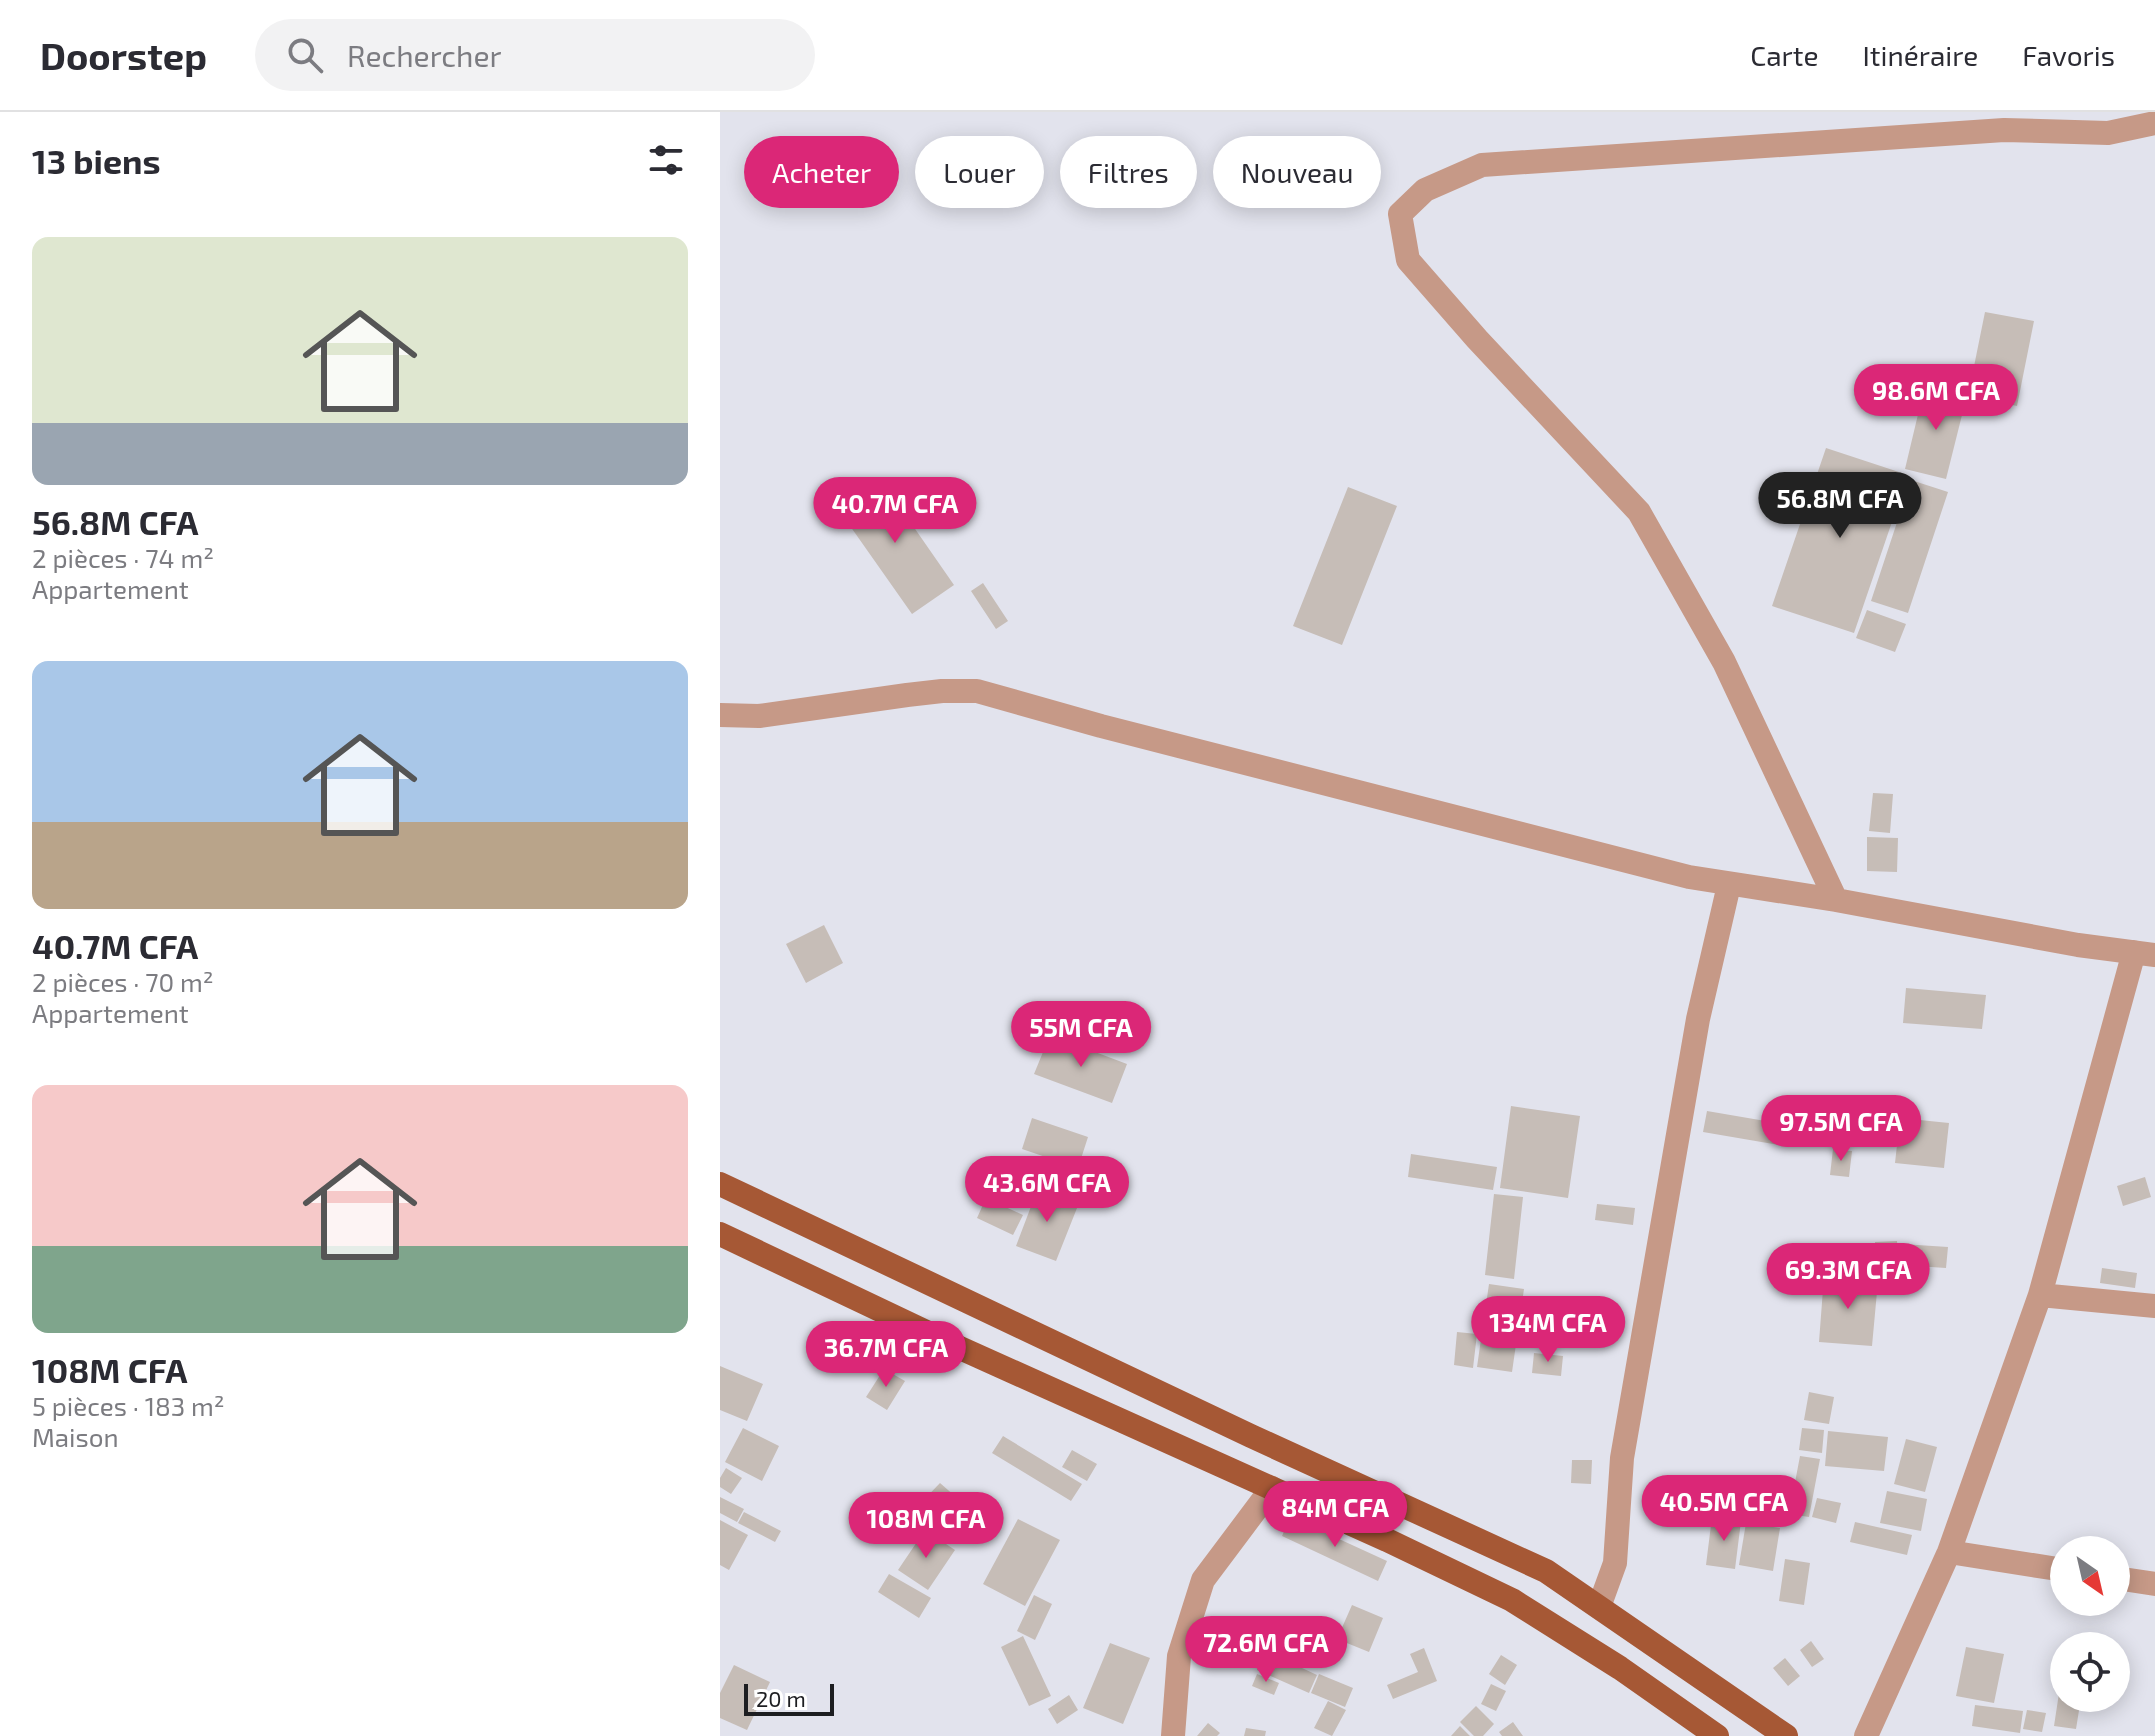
<!DOCTYPE html>
<html lang="fr">
<head>
<meta charset="utf-8">
<style>
	:root { --surface:#fff; --page:#f2f2f3; --text:#2b2b33; --muted:#7c7c81; --line:#e1e1e2; --accent:#db2777 }
	body { margin:0; font-family:"Exo 2",sans-serif; background:var(--page); color:var(--text); height:100vh; display:flex; flex-direction:column; font-size:30px; white-space:nowrap }
	* { box-sizing:border-box; margin:0 }
	p { font-size:26px; color:var(--muted) }
	.icon { flex:none; width:44px; height:44px; fill:none; stroke:currentColor; stroke-width:2; stroke-linecap:round; stroke-linejoin:round }
	.map { position:relative; flex:1; overflow:hidden }
	.panel { display:flex; flex-direction:column; background:var(--surface); width:720px }
	.panel>* { flex:none }
	.banner { position:absolute; left:24px; top:24px; width:760px; height:72px; display:flex; gap:16px }
	.needle { width:52px; rotate:146deg }
	.tools { position:absolute; left:1330px; top:1424px; display:grid; gap:16px }
	.tools a { display:grid; place-items:center; width:80px; height:80px; border-radius:50%; background:var(--surface); box-shadow:0 4px 20px #0003; font-size:40px }
	.scale { position:absolute; left:24px; bottom:20px; width:90px; box-sizing:border-box; padding-left:8px; border:4px solid #1d1e21; border-top:0; font-size:22px; line-height:28px; white-space:nowrap; color:#1d1e21; -webkit-text-stroke:6px #fff; paint-order:stroke }
	.price { position:absolute; translate:-50% -68px; padding:0 18px; border-radius:28px; background:var(--accent); color:#fff; font-size:26px; line-height:52px; filter:drop-shadow(0 2px 4px #0008) }
	.price::after { content:''; position:absolute; left:50%; top:48px; width:24px; height:18px; margin-left:-12px; background:inherit; clip-path:polygon(0 0,100% 0,50% 100%) }
	.price.on { background:#222; color:#fff }
	ul { padding:0; list-style:none }
	li { display:grid; align-content:center; gap:16px; height:424px; padding:0 32px }
	li span { display:grid; place-items:center; height:248px; border-radius:16px; color:#555 }
	li>.icon { margin-inline-start:auto }
	span .icon { width:144px; height:144px; fill:#fffc; stroke-width:1 }
	li b { font-size:34px }
	h2 { display:flex; justify-content:space-between; align-items:center; height:96px; padding:0 32px; font-size:34px }
	.pill { padding:0 28px; border-radius:36px; background:var(--surface); box-shadow:0 4px 20px #0003; font-size:28px; line-height:72px }
	.pill.on { background:var(--accent); color:#fff }
	header { display:flex; align-items:center; gap:48px; box-sizing:border-box; height:112px; padding:0 40px; background:var(--surface); border-bottom:2px solid var(--line) }
	header strong { font-size:38px }
	nav { display:flex; gap:44px; margin-inline-start:auto; font-size:28px }
	.search { width:560px; height:72px; background:var(--page); display:flex; align-items:center; gap:20px; box-sizing:border-box; padding:0 28px; border-radius:44px; color:var(--muted); font-size:30px }
	main { display:flex; flex:1; min-height:0 }
	.map>svg:first-child { display:block }
	.building { fill:#c6bdb7 }
	.lines { fill:none; stroke-linecap:round; stroke-linejoin:round }
	.street { stroke:#c69987; stroke-width:24 }
	.primary { stroke:#a65835; stroke-width:24 }
</style>
</head>
<body>
<header>
<strong>Doorstep</strong>
<div class="search"><svg class="icon" aria-label="search" viewBox="0 0 24 24"><circle cx="10" cy="10" r="6"/><path d="M15 15l6 6"/></svg>Rechercher</div>
<nav><a>Carte</a><a>Itinéraire</a><a>Favoris</a></nav>
</header>
<main>
<section class="panel">
<h2>13 biens<svg class="icon" aria-label="filters" viewBox="0 0 24 24"><path d="M4 7h16M4 17h16"/><circle cx="9" cy="7" r="2"/><circle cx="15" cy="17" r="2"/></svg></h2>
<ul>
<li><span style="background:linear-gradient(#dfe7d0 75%,#9aa5b1 0)"><svg class="icon" aria-label="home" viewBox="0 0 24 24"><path d="M3 11l9-7 9 7M6 9v11h12V9"/></svg></span><div><b>56.8M CFA</b><p>2 pièces · 74 m²</p><p>Appartement</p></div></li>
<li><span style="background:linear-gradient(#a9c7e8 65%,#b9a48a 0)"><svg class="icon" aria-label="home" viewBox="0 0 24 24"><path d="M3 11l9-7 9 7M6 9v11h12V9"/></svg></span><div><b>40.7M CFA</b><p>2 pièces · 70 m²</p><p>Appartement</p></div></li>
<li><span style="background:linear-gradient(#f6c9c9 65%,#7fa58c 0)"><svg class="icon" aria-label="home" viewBox="0 0 24 24"><path d="M3 11l9-7 9 7M6 9v11h12V9"/></svg></span><div><b>108M CFA</b><p>5 pièces · 183 m²</p><p>Maison</p></div></li>
</ul>
</section>
<div class="map">
<svg width="1435" height="1624" viewBox="0 0 1435 1624">
	<rect width="100%" height="100%" fill="#e2e3ed"/>
	<path class="building" d="M1265,200L1314,209L1297,294L1248,284Z
		M1205,273L1247,283L1226,367L1185,357Z
		M1106,336L1188,363L1134,521L1052,494Z
		M159,365L234,473L192,502L116,394Z
		M1191,368L1228,380L1188,501L1151,489Z
		M628,375L677,394L622,533L573,514Z
		M263,471L288,509L276,517L251,479Z
		M1147,498L1186,512L1175,540L1136,526Z
		M1153,681L1173,682L1170,721L1149,719Z
		M1147,725L1178,726L1177,760L1147,759Z
		M104,813L123,851L86,871L66,832Z
		M1186,876L1266,883L1262,917L1183,911Z
		M330,923L407,952L392,991L314,962Z
		M791,994L860,1004L848,1086L780,1076Z
		M987,999L1063,1012L1059,1033L983,1020Z
		M312,1006L368,1025L358,1056L302,1037Z
		M1180,1006L1229,1011L1224,1056L1175,1051Z
		M1113,1037L1132,1039L1129,1065L1110,1063Z
		M691,1042L777,1055L773,1078L688,1065Z
		M1425,1065L1431,1085L1403,1094L1397,1074Z
		M318,1076L359,1091L336,1149L296,1134Z
		M774,1082L803,1085L794,1167L765,1163Z
		M266,1086L303,1103L293,1123L257,1106Z
		M877,1092L915,1096L913,1113L875,1108Z
		M1177,1129L1178,1142L1155,1144V1130Z
		M1182,1132L1228,1135L1226,1156L1181,1153Z
		M1382,1156L1417,1161L1415,1176L1380,1171Z
		M1164,1157L1188,1159L1186,1172L1163,1170Z
		M1104,1164L1158,1169L1152,1234L1099,1230Z
		M769,1172L804,1177L792,1260L757,1255Z
		M737,1220L757,1222L753,1256L734,1253Z
		M814,1241L843,1244L841,1264L812,1261Z
		M0,1254L43,1272L27,1309L0,1298Z
		M164,1257L185,1269L167,1298L146,1285Z
		M1089,1280L1114,1285L1109,1312L1084,1308Z
		M23,1316L59,1334L42,1369L5,1350Z
		M1082,1316L1104,1318L1102,1341L1079,1338Z
		M1108,1319L1168,1325L1164,1359L1105,1354Z
		M283,1324L362,1372L351,1389L272,1341Z
		M1186,1327L1217,1335L1205,1380L1174,1372Z
		M352,1338L377,1352L367,1369L342,1355Z
		M1080,1344L1100,1347L1089,1405L1069,1402Z
		M852,1348H872L871,1372L851,1371Z
		M6,1356L22,1366L11,1382L0,1375V1366Z
		M220,1371L236,1385L212,1412L195,1397Z
		M1167,1379L1207,1387L1201,1419L1160,1411Z
		M0,1385L24,1397L17,1410L0,1401Z
		M1097,1386L1121,1391L1116,1411L1092,1405Z
		M24,1400L61,1419L55,1430L18,1411Z
		M571,1405L667,1449L658,1469L562,1424Z
		M992,1405L1021,1409L1015,1457L986,1453Z
		M298,1407L340,1428L305,1494L263,1472Z
		M0,1408L28,1423L9,1458L0,1453Z
		M1135,1410L1192,1423L1187,1443L1130,1430Z
		M1026,1411L1060,1416L1053,1459L1019,1453Z
		M205,1418L235,1438L208,1478L178,1458Z
		M1065,1447L1090,1451L1084,1493L1059,1489Z
		M169,1462L211,1486L199,1506L158,1480Z
		M314,1483L332,1492L315,1528L297,1519Z
		M632,1493L663,1506L649,1540L617,1527Z
		M303,1524L331,1584L309,1594L281,1535Z
		M1091,1529L1104,1547L1092,1555L1080,1538Z
		M390,1531L430,1546L403,1612L363,1596Z
		M548,1531L586,1546L582,1556L597,1563L589,1581L537,1558Z
		M1246,1535L1284,1542L1274,1591L1236,1584Z
		M704,1536L717,1569L673,1587L667,1573L698,1560L690,1542Z
		M781,1543L797,1553L785,1573L769,1562Z
		M1065,1546L1080,1564L1068,1574L1053,1556Z
		M14,1553L50,1570L27,1618L0,1606V1581Z
		M537,1562L559,1571L554,1583L532,1574Z
		M599,1562L633,1576L625,1595L591,1581Z
		M1341,1568L1344,1569V1586H1361L1356,1617L1334,1614Z
		M771,1572L786,1579L776,1599L761,1592Z
		M349,1583L358,1598L337,1612L328,1597Z
		M608,1589L626,1598L612,1624L594,1616Z
		M1255,1593L1303,1599L1300,1621L1252,1614Z
		M756,1594L774,1612L763,1624H754L740,1610Z
		M1307,1598L1326,1601L1322,1620L1303,1617Z
		M793,1610L803,1624H782L779,1620Z
		M488,1611L500,1621L497,1624H477Z
		M740,1614L750,1624H731Z
		M526,1616L546,1619L545,1624H524Z"/>
	<g class="lines">
		<path class="street" d="M0,603L39,604L187,583L222,579H257L381,614L969,765L1116,788L1358,833L1435,843
			M1116,788L1004,550L919,400L757,227L688,148L680,102L705,78L762,53L1284,18L1388,21L1435,11
			M1320,1183L1435,1194
			M1229,1440L1344,1458
			M1396,1466L1435,1472
			M879,1495L895,1451L902,1346L978,907L1009,773
			M453,1624L459,1544L483,1468L552,1376
			M1146,1624L1229,1440L1320,1183L1414,840"/>
		<path class="primary" d="M0,1072L531,1324L826,1459L1066,1624
			M0,1122L240,1236L667,1428L792,1488L900,1556L997,1624"/>
	</g>
</svg>
<div class="tools">
<a><svg class="needle" viewBox="-14 -14 28 28"><path d="M0-13l5 13h-10z" fill="#e53935"/><path d="M0 13l5-13h-10z" fill="#7c7c81"/></svg></a>
<a><svg class="icon" aria-label="locate" viewBox="0 0 24 24"><circle cx="12" cy="12" r="6"/><path d="M12 2v4M12 18v4M2 12h4M18 12h4"/></svg></a>
</div>
<div class="scale">20 m</div>
<b class="price" style="left:1216px;top:320px">98.6M CFA</b>
<b class="price on" style="left:1120px;top:428px">56.8M CFA</b>
<b class="price" style="left:175px;top:433px">40.7M CFA</b>
<b class="price" style="left:361px;top:957px">55M CFA</b>
<b class="price" style="left:1121px;top:1051px">97.5M CFA</b>
<b class="price" style="left:327px;top:1112px">43.6M CFA</b>
<b class="price" style="left:1128px;top:1199px">69.3M CFA</b>
<b class="price" style="left:828px;top:1252px">134M CFA</b>
<b class="price" style="left:166px;top:1277px">36.7M CFA</b>
<b class="price" style="left:1004px;top:1431px">40.5M CFA</b>
<b class="price" style="left:615px;top:1437px">84M CFA</b>
<b class="price" style="left:206px;top:1448px">108M CFA</b>
<b class="price" style="left:546px;top:1572px">72.6M CFA</b>
<div class="banner">
<a class="pill on">Acheter</a>
<a class="pill">Louer</a>
<a class="pill">Filtres</a>
<a class="pill">Nouveau</a>
</div>
</div>
</main>
</body>
</html>
